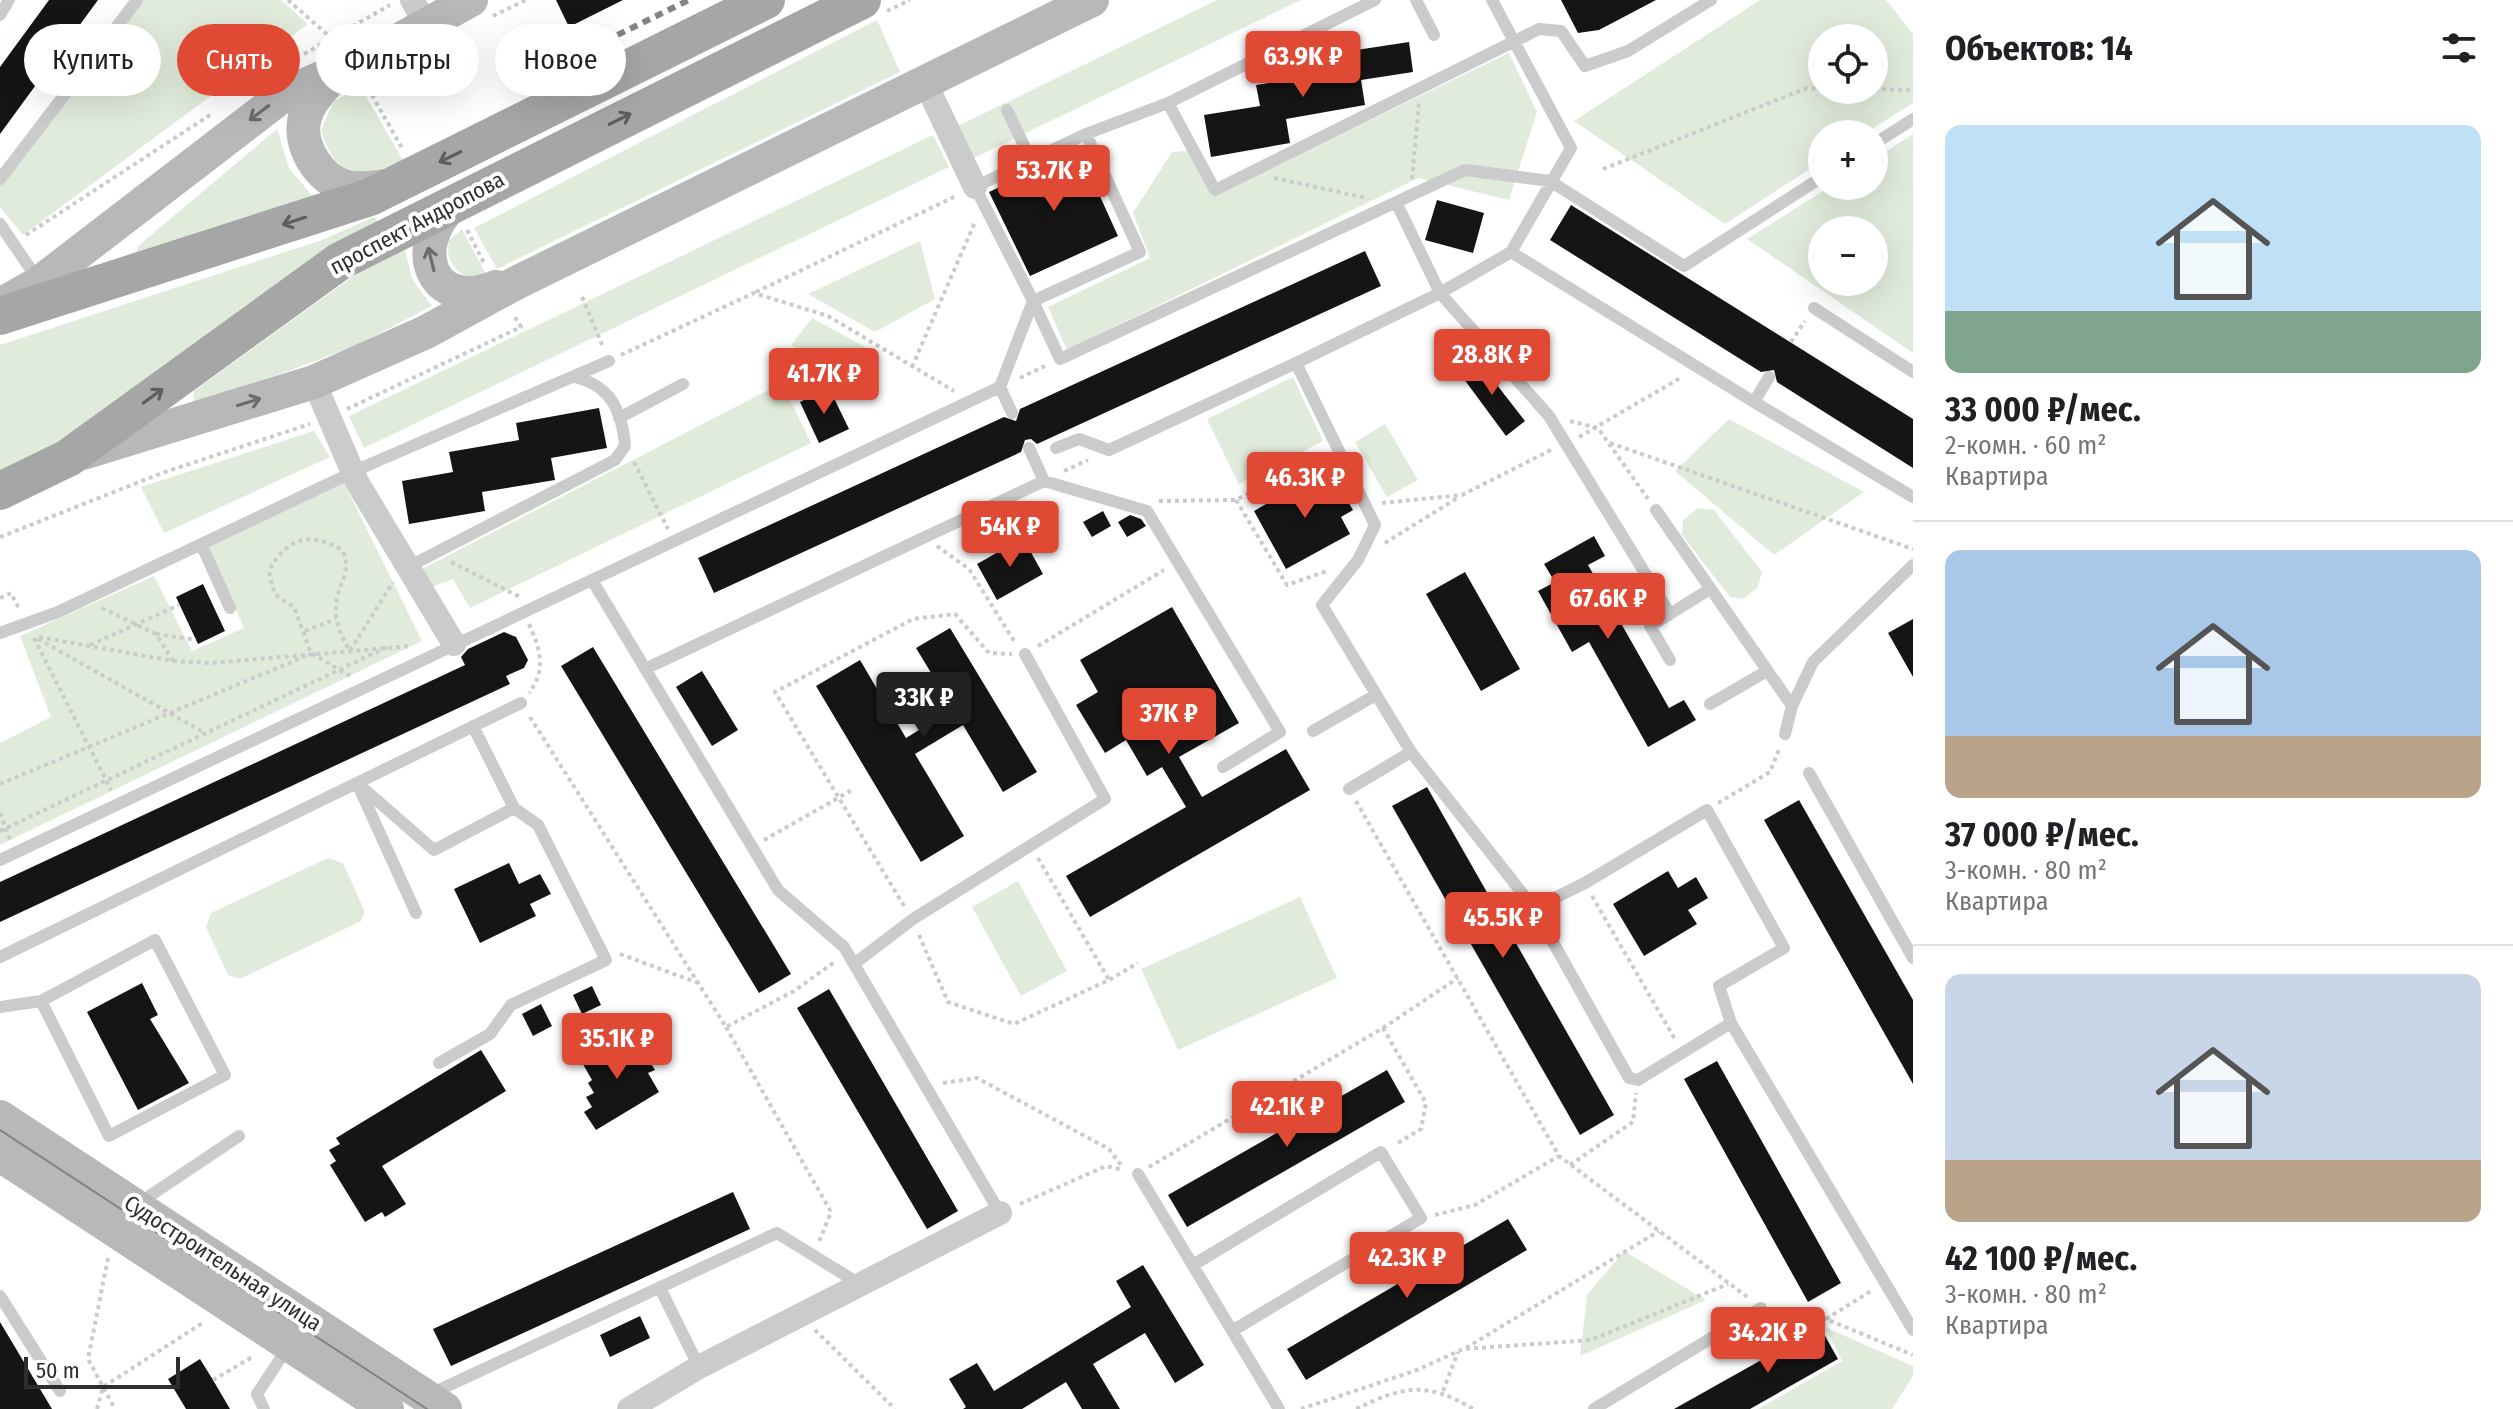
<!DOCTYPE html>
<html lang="ru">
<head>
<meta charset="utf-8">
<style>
	:root { --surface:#fff; --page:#f2f2f2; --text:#202124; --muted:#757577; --line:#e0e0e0; --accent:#e04a34 }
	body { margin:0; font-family:"Fira Sans Condensed",sans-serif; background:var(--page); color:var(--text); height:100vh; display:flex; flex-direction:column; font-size:30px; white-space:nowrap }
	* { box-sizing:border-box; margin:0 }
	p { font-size:26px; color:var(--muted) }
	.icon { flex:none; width:44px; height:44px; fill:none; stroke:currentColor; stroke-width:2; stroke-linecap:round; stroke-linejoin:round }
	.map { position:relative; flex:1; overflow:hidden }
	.panel { display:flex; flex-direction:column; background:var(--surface); width:600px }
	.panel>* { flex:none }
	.top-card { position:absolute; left:24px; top:24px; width:760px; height:72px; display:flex; gap:16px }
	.fabs { position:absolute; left:1808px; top:24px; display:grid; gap:16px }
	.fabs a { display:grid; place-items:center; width:80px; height:80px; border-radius:50%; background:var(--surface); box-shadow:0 8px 32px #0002; font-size:40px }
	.scale { position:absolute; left:24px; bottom:20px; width:156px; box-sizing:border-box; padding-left:8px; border:4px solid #2e2e2e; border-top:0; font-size:22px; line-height:28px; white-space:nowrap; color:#2e2e2e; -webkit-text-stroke:6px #fff; paint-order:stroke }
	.price { position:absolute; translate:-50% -68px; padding:0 18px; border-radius:8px; background:var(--accent); color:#fff; font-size:26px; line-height:52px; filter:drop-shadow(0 2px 4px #0008) }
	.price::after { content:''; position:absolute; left:50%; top:48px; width:24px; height:18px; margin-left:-12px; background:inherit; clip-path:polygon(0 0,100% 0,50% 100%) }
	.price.current { background:#222; color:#fff }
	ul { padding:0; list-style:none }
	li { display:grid; align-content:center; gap:16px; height:424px; padding:0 32px }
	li+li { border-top:2px solid var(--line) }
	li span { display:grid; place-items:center; height:248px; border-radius:16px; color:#555 }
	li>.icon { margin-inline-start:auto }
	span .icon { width:144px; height:144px; fill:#fffc; stroke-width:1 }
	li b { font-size:34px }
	h2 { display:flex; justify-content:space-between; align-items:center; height:96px; padding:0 32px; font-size:34px }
	.chip { padding:0 28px; border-radius:36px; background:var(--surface); box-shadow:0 8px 32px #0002; font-size:28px; line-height:72px }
	.chip.current { background:var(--accent); color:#fff }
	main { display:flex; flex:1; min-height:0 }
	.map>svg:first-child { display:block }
	.green { fill:#e1ebdb; fill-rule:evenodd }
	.building { fill:#151515 }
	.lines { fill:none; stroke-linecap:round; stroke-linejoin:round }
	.path { stroke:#cbcbcb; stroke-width:4; stroke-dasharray:4 4; stroke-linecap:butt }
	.lane { stroke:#cbcbcb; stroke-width:12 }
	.street { stroke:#cbcbcb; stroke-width:24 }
	.secondary { stroke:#b8b8b8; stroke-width:34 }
	.primary { stroke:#a6a6a6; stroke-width:38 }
	.tram { stroke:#838383; stroke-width:2 }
	.rail { stroke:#838383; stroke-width:6; stroke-dasharray:8 6; stroke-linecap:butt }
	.oneway { stroke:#6c6c6c }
	.oneway2 { stroke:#5e5e5e }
	.labels { text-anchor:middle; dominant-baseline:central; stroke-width:8; stroke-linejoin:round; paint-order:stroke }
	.street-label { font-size:22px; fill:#2e2e2e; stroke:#fff }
</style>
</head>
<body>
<main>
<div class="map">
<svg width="1913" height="1409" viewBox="0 0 1913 1409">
	<rect width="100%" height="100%" fill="#fff"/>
	<path class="green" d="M141,0H281L308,24L23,235L0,207V183Z
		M1217,0H1301L974,158L958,126Z
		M1760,0H1886L1913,34V103L1864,134H1822V161L1725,224L1574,121ZM1822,38H1874V90H1822Z
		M877,20L900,72L497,269L474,228Z
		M1509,53L1537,112L1509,200L1418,178L1067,350L1048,307L1150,258L1133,213L1172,152L1188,151L1212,196Z
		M360,86L403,160C360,181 338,181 321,131L333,102Z
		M277,129L289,168L315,199L136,253L138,246Z
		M1913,134V353L1747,239L1831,186H1874V159ZM1822,230H1874V282H1822Z
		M933,135L949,167L364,448L349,416Z
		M374,217L378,222L56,443L0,474V345L322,240Z
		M462,229L487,276L472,280C454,271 445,260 449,240Z
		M920,241L935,299L875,332L808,294Z
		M404,245L412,279L432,306L359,344L202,404L193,402L194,391L366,267Z
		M812,318L867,348L834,373L791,345Z
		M1293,377L1323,441L1239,484L1207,419Z
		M782,383L811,443L470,608L453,579L429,588L420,570Z
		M1729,419L1864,492L1774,555L1675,471Z
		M1385,424L1418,480L1387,497L1355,442Z
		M314,431L330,457L164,533L141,487Z
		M344,483L422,641L0,845V743L51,717L20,636L154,576L192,651L244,628L208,547Z
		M1698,508L1714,510L1762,572L1758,587L1743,599L1730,597L1682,535L1683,520Z
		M328,858L343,863L365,912L361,921L240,979L228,975L206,927L211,913Z
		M1018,881L1067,971L1021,996L972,907Z
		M1300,897L1337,978L1178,1050L1141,969Z
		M1624,1251L1706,1300L1580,1356L1587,1295Z
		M1825,1327L1913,1366V1376L1892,1409H1758L1842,1361Z"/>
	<path class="building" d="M49,0H98L0,134V67Z
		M556,0H623L569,27Z
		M1561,0H1656L1599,30L1578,33Z
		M1409,42L1413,72L1361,80L1365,105L1286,119L1290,143L1211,157L1204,115L1260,106L1256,85L1333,73L1330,54Z
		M1079,150L1118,236L1030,276L989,192Z
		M1437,200L1484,213L1473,253L1425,240Z
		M1571,205L1913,419V468L1777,382L1774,370L1761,372L1550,240Z
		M1365,251L1381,286L1037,444L1031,439L1025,440L1021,452L714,593L698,558L1004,417L1016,421L1020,409Z
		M1476,358L1525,421L1506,436L1458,371Z
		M829,388L849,429L819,443L800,402Z
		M599,408L607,448L551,458L555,480L482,492L485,511L409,524L402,481L453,472L449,452L519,440L516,423Z
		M1318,474L1328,493L1339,486L1353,510L1341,517L1350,534L1286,569L1254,511Z
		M1103,511L1111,526L1092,537L1083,522Z
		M1130,515L1141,519L1146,526L1127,537L1118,522Z
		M1594,536L1605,556L1588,565L1669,708L1684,700L1696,720L1648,747L1589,642L1572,652L1538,591L1555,582L1544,564Z
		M1023,538L1043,574L997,600L977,564Z
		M1465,572L1520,669L1481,691L1426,594Z
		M203,584L225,631L198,644L176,597Z
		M1172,607L1239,723L1179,757L1202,797L1286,749L1310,790L1090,917L1066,876L1186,807L1162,767L1147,776L1126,740L1105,753L1076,705L1098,692L1080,660Z
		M1913,619V677L1888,633Z
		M950,628L1037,772L1003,792L963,725L915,754L964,836L921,862L816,686L860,660L906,738L953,709L916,648Z
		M504,632L516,637L528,660L524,668L506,676L510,684L0,922V882L465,665L461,657L468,649Z
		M593,647L791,974L759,993L561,666Z
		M702,671L738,730L712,746L676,687Z
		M1427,787L1614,1115L1580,1135L1392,806Z
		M1799,800L1913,1000V1084L1764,820Z
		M509,863L519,884L540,874L551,894L530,904L536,916L480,943L454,889Z
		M1668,871L1678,888L1696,877L1708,898L1688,910L1697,924L1644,956L1613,904Z
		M142,983L158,1015L150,1019L189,1083L138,1110L87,1012Z
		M592,986L601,1005L582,1014L573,995Z
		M829,989L958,1211L927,1229L797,1008Z
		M541,1004L552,1026L533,1036L522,1014Z
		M623,1032L639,1059L646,1055L655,1070L648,1073L659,1092L596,1130L584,1112L592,1107L586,1097L594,1093L588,1083L592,1080L580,1059Z
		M481,1050L506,1091L382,1166L406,1204L385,1217L382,1212L365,1222L330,1165L336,1161L329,1150L340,1144L336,1138Z
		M1717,1061L1841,1283L1808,1302L1684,1079Z
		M1387,1070L1405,1102L1187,1227L1168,1195Z
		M733,1192L750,1229L451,1366L433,1329Z
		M1508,1219L1527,1250L1306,1380L1287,1349Z
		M1143,1265L1204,1365L1175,1383L1145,1333L1093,1364L1120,1409H1082L1066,1382L1022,1409H963L966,1407L949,1379L977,1363L994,1391L1131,1307L1116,1281Z
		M640,1316L650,1338L610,1357L600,1335Z
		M0,1322L52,1409H0Z
		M1820,1327L1838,1359L1750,1409H1674Z
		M200,1359L213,1380L230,1409H186L168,1379Z"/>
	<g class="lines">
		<path class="path" d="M288,0L330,37
			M887,11L910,0
			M493,16L526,0
			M304,54L390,5
			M368,88L403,150
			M1874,89L1913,90
			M1603,169L1807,88L1822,89
			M1274,178L1367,198
			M1412,179L1419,104
			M467,230L485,265
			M26,235L210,115
			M756,292L958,195
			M582,297L603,347
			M1791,342L1805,321
			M621,355L754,293L828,316L954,391
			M912,367L975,222
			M1020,378L1045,366
			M347,409L521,327L513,314
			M1570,421L1598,428L1648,499
			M1579,437L1682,377
			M1610,443L1913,549
			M634,462L668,529
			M1064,471L1088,460
			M1236,500L1287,585L1327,571
			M1159,501L1236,500L1323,455
			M1382,503L1462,495L1553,449
			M0,537L162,473L310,424
			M1385,543L1459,497
			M937,546L969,569L1016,644
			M451,562L522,598
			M0,598L11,593L19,609
			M102,608L156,634L173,661
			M529,624C540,649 547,669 529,693
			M305,631L336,619
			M156,634L196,640
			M39,637L173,661L212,663L411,646
			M34,638L111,790
			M38,639L205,733
			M90,645L179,605
			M1038,646L1164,570
			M350,676L311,653L294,607L278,597L272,587L269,571C286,538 311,530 343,551C350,571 343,576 338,594C332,615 339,633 350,651L393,582
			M530,717L726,1027L794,991L836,961
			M0,784L306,656
			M1356,801L1559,1156L1750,1299
			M1718,803L1770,772L1780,747
			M0,813L10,840
			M0,831L387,647
			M764,840L852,790
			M1038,858L1109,980
			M1592,896L1676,1041
			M904,906L775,692L913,619L955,614L989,653L1012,654
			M919,935L948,1002L1014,1024L1109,980L1138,963
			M620,954L698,983
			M726,1027L831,1212L819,1242
			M1383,1028L1458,978
			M943,1083L977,1078L1109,1149L1123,1168
			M1570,1165L1633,1122L1636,1093
			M1149,1167L1383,1028L1426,1103L1421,1129L1396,1144
			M1020,1204L1106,1166L1123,1170
			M1435,1215L1475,1205L1559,1156
			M108,1258L88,1359L115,1409
			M1775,1310L1826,1319L1913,1355
			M1826,1319L1871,1291
			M815,1330L895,1409
			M1466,1348L1659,1231
			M213,1380L254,1356
			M1443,1391L1458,1352
			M97,1409L103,1387L204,1322
			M1301,1409L1417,1370L1463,1349L1591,1340L1728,1284
			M1356,1409C1403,1386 1427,1381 1473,1409"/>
		<path class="lane" d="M1375,0L1168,103L1215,190L1539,29L1561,31L1585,66L1628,51L1711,0
			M1416,0L1434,35
			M0,15L9,0
			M1007,110L1031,160
			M1086,134L1140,252L1033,301L975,187Z
			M1086,134L1168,103
			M1874,144L1913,119
			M0,179L137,0
			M1397,204L1440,293L1549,416L1670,614L1710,589
			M0,224L38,280
			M1511,252L1754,402L1769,377
			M1033,301L1060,359L1465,170L1550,181L1684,266L1822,177
			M1814,308L1913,372
			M1296,363L1375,525L1358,560L1322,605L1411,752L1349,789
			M1000,387L1012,413
			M1754,402L1913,497
			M619,418L683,384
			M1029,448L1044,481
			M1056,448L1079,439L1109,450L1296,363L1440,293L1511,252L1571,148L1492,0
			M1656,510L1792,706
			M202,546L230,608
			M408,567L615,460L625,446C622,410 610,385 574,377
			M592,580L778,890L844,947L1000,1213
			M1670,614L1650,626L1670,660
			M0,633L58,612L366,466L609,361
			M645,669L1044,481L1147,511L1280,732L1223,767
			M1710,704L1767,671
			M1313,731L1374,696
			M1785,734L1792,706L1813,662L1913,565
			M1411,752L1534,908
			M1809,773L1913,958
			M0,860L1000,387L1033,301
			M416,913L357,783L434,850L514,808
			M0,957L521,703
			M854,964L913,919L1105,799L1025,654
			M0,1007L41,1001L109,1136L225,1075L155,940L41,1001
			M1731,1023L1638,1080L1629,1078L1534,908L1585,883L1707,810L1784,948L1719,986L1731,1023L1913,1330
			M439,1063L490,1034L511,1005L606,960L538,825L514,808L473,726
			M1138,1174L1279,1409
			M143,1206L151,1195L239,1136
			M1193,1265L1381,1152L1421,1218L1232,1331
			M660,1288L699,1367
			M0,1296L60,1391
			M435,1398L441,1389L777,1233L858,1283
			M264,1409L257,1394L288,1347
			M1594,1409L1761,1308"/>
		<path class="street" d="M412,0L426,24
			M925,82L975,187
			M314,382L357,482L454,644
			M629,1409L699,1367L1000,1213"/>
		<path class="secondary" d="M385,186C373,188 360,190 347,187C320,181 297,145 305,117C309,102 323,87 334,76L471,0
			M454,203C407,247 431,313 496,287
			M0,305L39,283L285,94L352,64
			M83,453L314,382L426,332L516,283L1092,0
			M0,1117L445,1409
			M0,1155L387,1409"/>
		<path class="primary" d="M0,316L370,197L766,0
			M0,491L68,458L340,261L862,0"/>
		<path class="tram" d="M0,1130L427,1409"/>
		<path class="rail" d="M605,41L689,0"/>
	</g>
	<defs><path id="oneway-shaft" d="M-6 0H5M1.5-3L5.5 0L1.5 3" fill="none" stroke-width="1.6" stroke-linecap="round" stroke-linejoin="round" transform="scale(2)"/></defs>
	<g class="oneway">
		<use href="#oneway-shaft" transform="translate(259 113) rotate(143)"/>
		<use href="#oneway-shaft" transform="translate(431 259) rotate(-104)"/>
		<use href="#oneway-shaft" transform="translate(249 402) rotate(-17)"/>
	</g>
	<g class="oneway2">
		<use href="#oneway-shaft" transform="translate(620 119) rotate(-26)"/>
		<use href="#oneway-shaft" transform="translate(450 157) rotate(154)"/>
		<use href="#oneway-shaft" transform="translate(294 221) rotate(162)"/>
		<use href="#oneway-shaft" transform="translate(153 396) rotate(-36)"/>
	</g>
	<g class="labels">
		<g class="street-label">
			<text transform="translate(417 223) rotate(-28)">проспект Андропова</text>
			<text transform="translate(223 1263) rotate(33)">Судостроительная улица</text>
		</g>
	</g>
</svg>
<div class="fabs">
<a><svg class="icon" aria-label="locate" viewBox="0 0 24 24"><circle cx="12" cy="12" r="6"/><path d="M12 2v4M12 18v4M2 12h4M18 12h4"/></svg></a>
<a>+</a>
<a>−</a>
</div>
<div class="scale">50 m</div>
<b class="price" style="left:1303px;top:99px">63.9K ₽</b>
<b class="price" style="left:1054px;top:213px">53.7K ₽</b>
<b class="price" style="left:1492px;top:397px">28.8K ₽</b>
<b class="price" style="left:824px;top:416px">41.7K ₽</b>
<b class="price" style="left:1305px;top:520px">46.3K ₽</b>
<b class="price" style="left:1010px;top:569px">54K ₽</b>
<b class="price" style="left:1608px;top:641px">67.6K ₽</b>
<b class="price current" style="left:924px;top:740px">33K ₽</b>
<b class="price" style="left:1169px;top:756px">37K ₽</b>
<b class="price" style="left:1503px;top:960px">45.5K ₽</b>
<b class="price" style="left:617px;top:1081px">35.1K ₽</b>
<b class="price" style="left:1287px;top:1149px">42.1K ₽</b>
<b class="price" style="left:1407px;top:1300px">42.3K ₽</b>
<b class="price" style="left:1768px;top:1375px">34.2K ₽</b>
<div class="top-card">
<a class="chip">Купить</a>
<a class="chip current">Снять</a>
<a class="chip">Фильтры</a>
<a class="chip">Новое</a>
</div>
</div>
<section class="panel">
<h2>Объектов: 14<svg class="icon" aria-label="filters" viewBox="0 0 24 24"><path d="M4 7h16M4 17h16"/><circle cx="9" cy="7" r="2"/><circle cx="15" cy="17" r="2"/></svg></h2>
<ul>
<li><span style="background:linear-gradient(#bfe0f5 75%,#7fa58c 0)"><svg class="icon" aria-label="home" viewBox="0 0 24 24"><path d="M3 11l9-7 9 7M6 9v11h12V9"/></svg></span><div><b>33 000 ₽/мес.</b><p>2-комн. · 60 m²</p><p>Квартира</p></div></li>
<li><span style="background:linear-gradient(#a9c7e8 75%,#b9a48a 0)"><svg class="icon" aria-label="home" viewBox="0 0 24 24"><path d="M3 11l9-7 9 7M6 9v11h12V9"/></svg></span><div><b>37 000 ₽/мес.</b><p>3-комн. · 80 m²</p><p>Квартира</p></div></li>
<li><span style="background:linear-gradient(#c9d6e8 75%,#b9a48a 0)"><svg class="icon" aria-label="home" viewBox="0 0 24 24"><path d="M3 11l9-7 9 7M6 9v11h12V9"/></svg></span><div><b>42 100 ₽/мес.</b><p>3-комн. · 80 m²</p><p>Квартира</p></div></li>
</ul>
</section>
</main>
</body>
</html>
